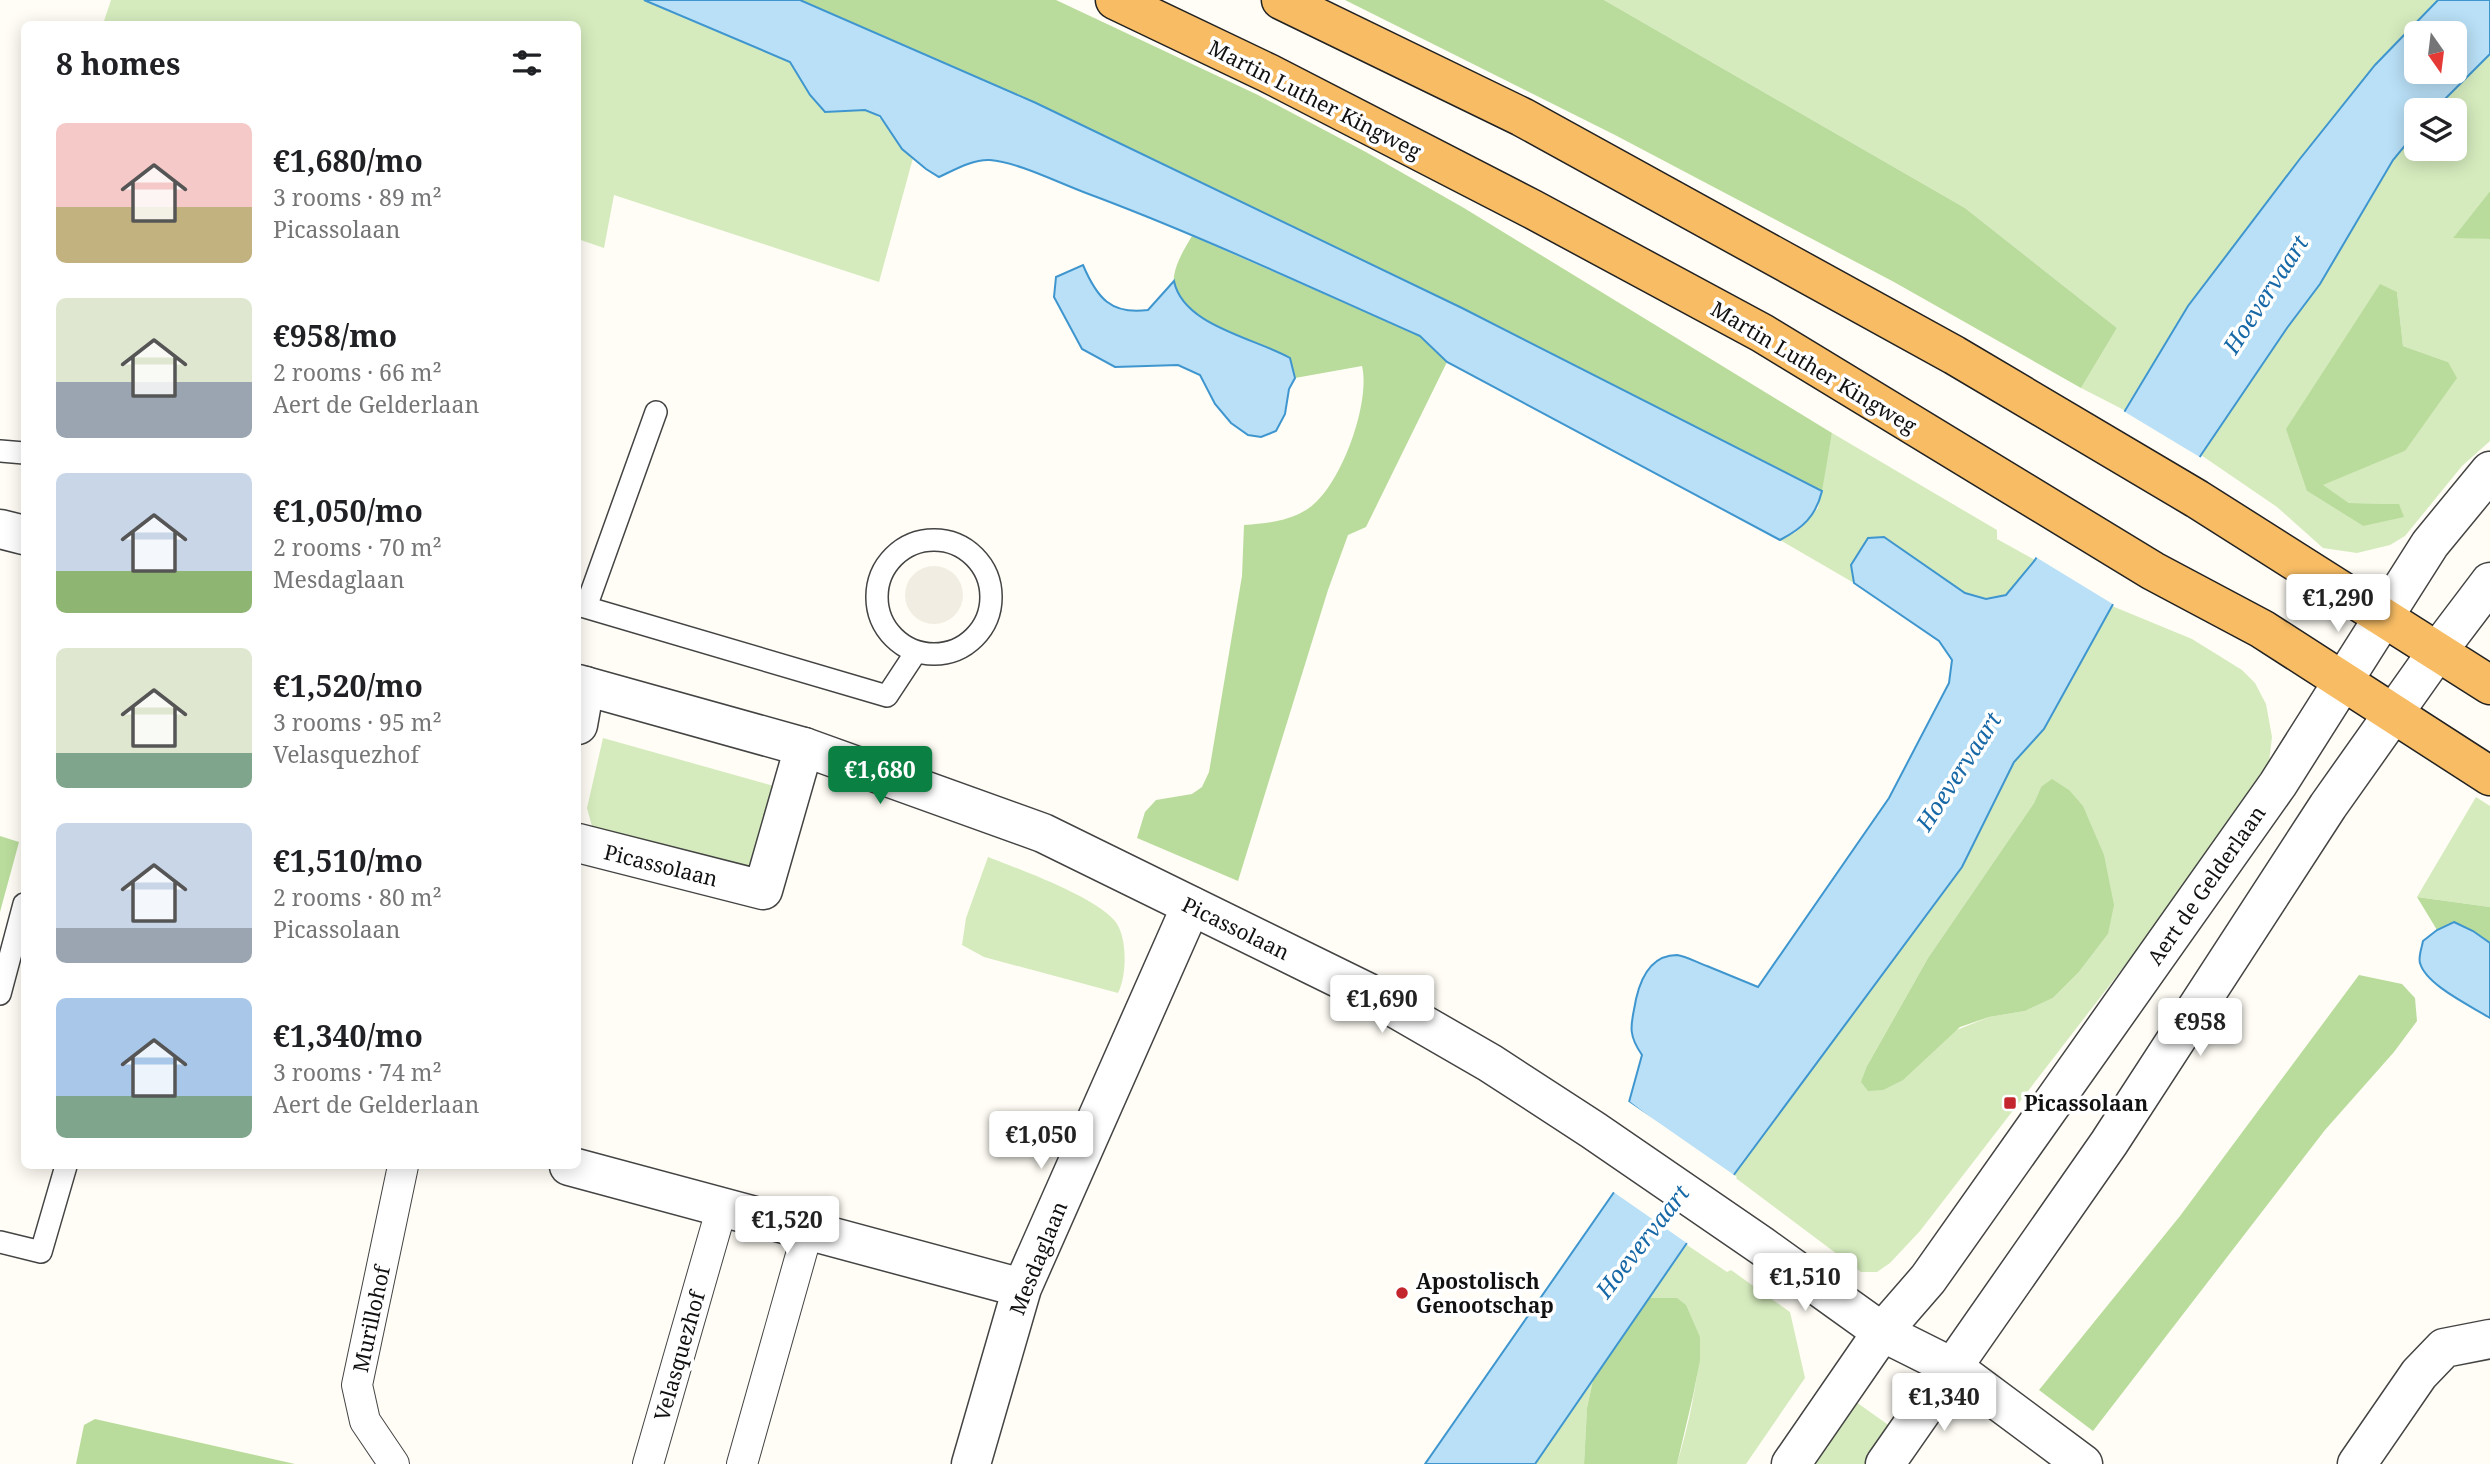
<!DOCTYPE html>
<html lang="en">
<head>
<meta charset="utf-8">
<style>
	:root { --surface:#fff; --page:#f6f6f6; --text:#202124; --muted:#757577; --accent:#0b8043 }
	body { margin:0; font-family:"Noto Serif",serif; background:var(--page); color:var(--text); height:100vh; display:flex; flex-direction:column; font-size:26px; white-space:nowrap }
	* { box-sizing:border-box; margin:0 }
	p { font-size:23px; color:var(--muted) }
	.icon { flex:none; width:38px; height:38px; fill:none; stroke:currentColor; stroke-width:2; stroke-linecap:round; stroke-linejoin:round }
	.map { position:relative; flex:1; overflow:hidden }
	.sheet { position:absolute; left:21px; top:21px; width:560px; height:1148px; display:flex; flex-direction:column; background:var(--surface); border-radius:10px; box-shadow:0 4px 18px #0003 }
	.sheet>* { flex:none }
	.needle { width:46px; rotate:166deg }
	.controls { position:absolute; left:2404px; top:21px; display:grid; gap:14px }
	.controls a { display:grid; place-items:center; width:63px; height:63px; border-radius:10px; background:var(--surface); box-shadow:0 4px 18px #0003; font-size:35px }
	.price { position:absolute; translate:-50% -60px; padding:0 16px; border-radius:7px; background:#fff; color:#222; font-size:23px; line-height:46px; filter:drop-shadow(0 2px 4px #0008) }
	.price::after { content:''; position:absolute; left:50%; top:42px; width:21px; height:16px; margin-left:-10px; background:inherit; clip-path:polygon(0 0,100% 0,50% 100%) }
	.price.active { background:var(--accent); color:#fff }
	ul { padding:0; list-style:none }
	li { display:flex; align-items:center; gap:21px; height:175px; padding:0 35px }
	li span { display:grid; place-items:center; flex:none; width:196px; height:140px; border-radius:10px; color:#555 }
	li>.icon { margin-inline-start:auto }
	span .icon { width:84px; height:84px; fill:#fffc; stroke-width:1 }
	li b { font-size:30px }
	h2 { display:flex; justify-content:space-between; align-items:center; height:84px; padding:0 35px; font-size:30px }
	.map>svg:first-child { display:block }
	.green { fill:#d5ebbd; fill-rule:evenodd }
	.forest { fill:#b9dc9c }
	.plaza { fill:#f1ede2 }
	.water { fill:#b9e0f7; stroke:#3f96cf; stroke-width:2; fill-rule:evenodd }
	.pier { fill:#fffdf5 }
	.lines { fill:none; stroke-linecap:round; stroke-linejoin:round }
	.service-casing { stroke:#444; stroke-width:24 }
	.pedestrian-casing { stroke:#444; stroke-width:32 }
	.minor-casing { stroke:#444; stroke-width:41 }
	.tertiary-casing { stroke:#444; stroke-width:41 }
	.trunk-casing { stroke:#222; stroke-width:41 }
	.service { stroke:#fff; stroke-width:21 }
	.pedestrian { stroke:#fff; stroke-width:30 }
	.minor { stroke:#fff; stroke-width:38 }
	.tertiary { stroke:#fff; stroke-width:38 }
	.trunk { stroke:#f7bc64; stroke-width:38 }
	.poi-dot { fill:#c4262e; stroke:#fff; stroke-width:2.5 }
	.labels { text-anchor:middle; dominant-baseline:central; stroke-width:7; stroke-linejoin:round; paint-order:stroke }
	.street-label { font-size:21px; fill:#111; stroke:#fff }
	.poi-label { font-size:21px; font-weight:bold; fill:#111; stroke:#fff; text-anchor:start }
	.water-label { font-size:23px; font-style:italic; fill:#1768a6; stroke:#fff }
</style>
</head>
<body>
<div class="map">
<svg width="2490" height="1464" viewBox="0 0 2490 1464">
	<rect width="100%" height="100%" fill="#fffdf5"/>
	<path class="green" d="M111,0H644L790,62L810,95L825,112C837,111 851,109 863,110C885,112 897,144 913,158L879,282L614,195L604,248L578,239V24H103Z
		M1604,0H2438L2375,65L2299,160L2188,306L2124,410L2081,388L2117,328L1965,208Z
		M2490,54V191L2454,237L2490,239V441L2462,466L2405,536L2390,545L2357,553L2323,548L2277,507L2201,455L2287,328L2320,284L2393,160L2417,131V149H2455V110H2434ZM2397,292L2403,346L2448,362L2405,451L2322,485L2349,503L2399,504L2363,526L2307,491Z
		M1832,433L1997,530V539L2035,560L2006,595L1986,599L1965,593L1884,537L1868,538L1851,564L1854,583L1780,540L1796,532L1818,508Z
		M2112,606L2192,639L2242,670L2255,683L2266,704L2272,737L2269,762L2260,783L2183,890L1920,1231L1890,1263L1877,1272H1861L1733,1176L1962,867L2014,762L2044,729ZM2041,787L2108,934L2079,972L2053,998L2025,1011L1989,1017L1867,1066L1928,958L2034,803Z
		M603,738L774,786L755,861L748,868L593,830L587,808Z
		M2476,797L2490,806V907L2417,897Z
		M988,857C1019,869 1093,896 1114,920C1128,935 1127,976 1118,993L984,957L962,945L966,918Z
		M1687,1245L1727,1272L1731,1270L1790,1312L1805,1378L1746,1464H1677C1689,1423 1699,1380 1700,1337L1649,1298Z
		M1593,1380L1587,1408L1584,1464H1535Z
		M1849,1397L1894,1429L1870,1464H1801Z"/>
	<path class="forest" d="M800,0H1056L1258,95L1364,151L1464,208L1832,433L1822,491L1462,308L1036,103Z
		M1345,0H1604L1965,208L2117,328L2081,388L1894,282L1615,135Z
		M2490,191V239L2453,238Z
		M1192,236L1420,336L1447,362L1366,527L1348,535L1328,590L1238,881L1137,838L1145,812L1156,800L1192,794L1202,787L1209,772L1242,576L1244,525C1266,523 1286,522 1306,510C1340,490 1371,403 1362,366L1295,378L1289,358C1261,342 1169,319 1174,276C1176,262 1185,248 1192,236Z
		M2380,284L2397,292L2403,346L2448,362L2457,378L2405,451L2323,485L2349,503L2399,504L2404,517L2363,526L2307,491L2286,429Z
		M2052,779L2069,790L2083,806L2104,855L2114,905L2108,934L2079,972L2053,998L2025,1011L1989,1017L1960,1027L1903,1080L1883,1090L1868,1091L1861,1082L1867,1066L1928,958L2034,803L2041,787Z
		M0,836L19,842L0,912Z
		M2417,897L2490,907V943L2473,931L2454,922L2437,930Z
		M2359,975L2402,984L2415,998L2417,1021L2394,1052L2325,1130L2093,1431L2039,1390L2180,1216Z
		M1649,1298H1677L1686,1305L1700,1337V1360L1693,1396L1677,1464H1584L1587,1408L1593,1380Z
		M95,1419L295,1464H76L84,1425Z"/>
	<path class="plaza" d="M905 595a29 29 0 1 1 58 0a29 29 0 1 1-58 0Z"/>
	<path class="water" d="M644,0H800L1036,103L1462,308L1822,491C1816,516 1803,528 1780,540L1447,362L1420,336C1309,287 1199,235 1086,193C1059,183 1017,162 990,160C973,159 954,170 939,177L926,169L902,149L880,116L865,110L825,112L810,95L790,62Z
		M2438,0H2490V54L2434,110H2417V131L2393,160L2320,284L2287,328L2201,455L2112,606L2044,729L2014,762L1962,867L1733,1176L1535,1464H1425L1660,1126L1629,1102L1642,1055C1626,1032 1632,1023 1636,999C1641,977 1652,955 1677,955C1686,956 1698,963 1707,966C1724,973 1741,980 1758,987L1889,798L1949,683L1952,660L1939,641L1854,583L1851,565L1868,538L1884,537L1965,593L1986,599L2006,595L2035,560L2188,306L2299,160L2375,65ZM2417,33H2455V72H2417Z
		M1083,265C1097,298 1111,315 1148,310L1174,281C1183,326 1255,338 1290,358L1295,378L1289,389L1285,414L1276,431L1261,437L1248,435L1231,423L1215,404L1200,375L1178,365L1115,367L1082,349L1054,297L1056,277Z
		M2454,922L2473,931L2490,943V1018C2471,1006 2426,985 2420,963C2418,957 2422,947 2423,941L2437,930Z"/>
	<path class="pier" d="M2120,409L2203,459L2116,606L2034,556Z
		M1626,1100L1737,1177L1691,1246L1612,1191L1656,1127L1627,1105Z"/>
	<g class="lines">
		<defs>
			<path id="service" d="M0,451L24,453
				M877 597a57 57 0 1 1 114 0a57 57 0 1 1-114 0Z
				M578,605L887,696L916,652
				M586,607L656,412
				M0,994L24,904
				M0,1242L41,1252L66,1166"/>
			<path id="pedestrian" d="M394,1464L365,1421L357,1385L403,1166
				M648,1464L722,1207
				M742,1464L808,1230"/>
			<path id="minor" d="M2383,618L2430,544L2490,471
				M2437,652L2490,582
				M578,725L585,686
				M578,843L763,890L804,747
				M569,1166L1022,1288
				M1954,1368L2083,1464
				M971,1464L1022,1288L1191,906
				M2357,1464L2419,1374L2444,1348L2490,1339"/>
			<path id="tertiary" d="M0,529L24,535
				M578,684L804,747L1043,833L1314,966L1367,992L1490,1063L1593,1130L1762,1246L1882,1332L1954,1368
				M1791,1464L1882,1332L1928,1279L2278,784L2383,618
				M1885,1464L2109,1143L2328,806L2437,652"/>
			<path id="trunk" d="M1115,0L1268,73L1532,209L1762,333L2153,571L2262,629L2490,776
				M1281,0L1522,117L1954,355L2197,499L2490,685"/>
		</defs>
		<use href="#service" class="service-casing"/>
		<use href="#pedestrian" class="pedestrian-casing"/>
		<use href="#minor" class="minor-casing"/>
		<use href="#tertiary" class="tertiary-casing"/>
		<use href="#trunk" class="trunk-casing"/>
		<use href="#service" class="service"/>
		<use href="#pedestrian" class="pedestrian"/>
		<use href="#minor" class="minor"/>
		<use href="#tertiary" class="tertiary"/>
		<use href="#trunk" class="trunk"/>
	</g>
	<g class="poi-dot">
		<rect x="2003" y="1096" width="14" height="14" rx="3.5"/>
		<circle cx="1402" cy="1293" r="7"/>
	</g>
	<g class="labels">
		<g class="street-label">
			<text transform="translate(1315 99) rotate(27)">Martin Luther Kingweg</text>
			<text transform="translate(1814 367) rotate(31)">Martin Luther Kingweg</text>
			<text transform="translate(661 865) rotate(14)">Picassolaan</text>
			<text transform="translate(2206 885) rotate(-55)">Aert de Gelderlaan</text>
			<text transform="translate(1236 928) rotate(26)">Picassolaan</text>
			<text transform="translate(1038 1258) rotate(-68)">Mesdaglaan</text>
			<text transform="translate(371 1319) rotate(-78)">Murillohof</text>
			<text transform="translate(679 1356) rotate(-74)">Velasquezhof</text>
		</g>
		<g class="poi-label">
			<text x="2024" y="1103">Picassolaan</text>
			<text x="1416" y="1281">Apostolisch<tspan x="1416" dy="24">Genootschap</tspan></text>
		</g>
		<g class="water-label">
			<text transform="translate(2265 294) rotate(-57)">Hoevervaart</text>
			<text transform="translate(1958 771) rotate(-57)">Hoevervaart</text>
			<text transform="translate(1642 1241) rotate(-52)">Hoevervaart</text>
		</g>
	</g>
</svg>
<div class="controls">
<a><svg class="needle" viewBox="-14 -14 28 28"><path d="M0-13l5 13h-10z" fill="#e53935"/><path d="M0 13l5-13h-10z" fill="#757577"/></svg></a>
<a><svg class="icon" aria-label="layers" viewBox="0 0 24 24"><path d="M12 4l9 5-9 5-9-5zM3 14l9 5 9-5"/></svg></a>
</div>
<b class="price" style="left:2338px;top:634px">€1,290</b>
<b class="price active" style="left:880px;top:806px">€1,680</b>
<b class="price" style="left:1382px;top:1035px">€1,690</b>
<b class="price" style="left:2200px;top:1058px">€958</b>
<b class="price" style="left:1041px;top:1171px">€1,050</b>
<b class="price" style="left:787px;top:1256px">€1,520</b>
<b class="price" style="left:1805px;top:1313px">€1,510</b>
<b class="price" style="left:1944px;top:1433px">€1,340</b>
<section class="sheet">
<h2>8 homes<svg class="icon" aria-label="filters" viewBox="0 0 24 24"><path d="M4 7h16M4 17h16"/><circle cx="9" cy="7" r="2"/><circle cx="15" cy="17" r="2"/></svg></h2>
<ul>
<li><span style="background:linear-gradient(#f6c9c9 60%,#c2b280 0)"><svg class="icon" aria-label="home" viewBox="0 0 24 24"><path d="M3 11l9-7 9 7M6 9v11h12V9"/></svg></span><div><b>€1,680/mo</b><p>3 rooms · 89 m²</p><p>Picassolaan</p></div></li>
<li><span style="background:linear-gradient(#dfe7d0 60%,#9aa5b1 0)"><svg class="icon" aria-label="home" viewBox="0 0 24 24"><path d="M3 11l9-7 9 7M6 9v11h12V9"/></svg></span><div><b>€958/mo</b><p>2 rooms · 66 m²</p><p>Aert de Gelderlaan</p></div></li>
<li><span style="background:linear-gradient(#c9d6e8 70%,#8fb573 0)"><svg class="icon" aria-label="home" viewBox="0 0 24 24"><path d="M3 11l9-7 9 7M6 9v11h12V9"/></svg></span><div><b>€1,050/mo</b><p>2 rooms · 70 m²</p><p>Mesdaglaan</p></div></li>
<li><span style="background:linear-gradient(#dfe7d0 75%,#7fa58c 0)"><svg class="icon" aria-label="home" viewBox="0 0 24 24"><path d="M3 11l9-7 9 7M6 9v11h12V9"/></svg></span><div><b>€1,520/mo</b><p>3 rooms · 95 m²</p><p>Velasquezhof</p></div></li>
<li><span style="background:linear-gradient(#c9d6e8 75%,#9aa5b1 0)"><svg class="icon" aria-label="home" viewBox="0 0 24 24"><path d="M3 11l9-7 9 7M6 9v11h12V9"/></svg></span><div><b>€1,510/mo</b><p>2 rooms · 80 m²</p><p>Picassolaan</p></div></li>
<li><span style="background:linear-gradient(#a9c7e8 70%,#7fa58c 0)"><svg class="icon" aria-label="home" viewBox="0 0 24 24"><path d="M3 11l9-7 9 7M6 9v11h12V9"/></svg></span><div><b>€1,340/mo</b><p>3 rooms · 74 m²</p><p>Aert de Gelderlaan</p></div></li>
</ul>
</section>
</div>
</body>
</html>
